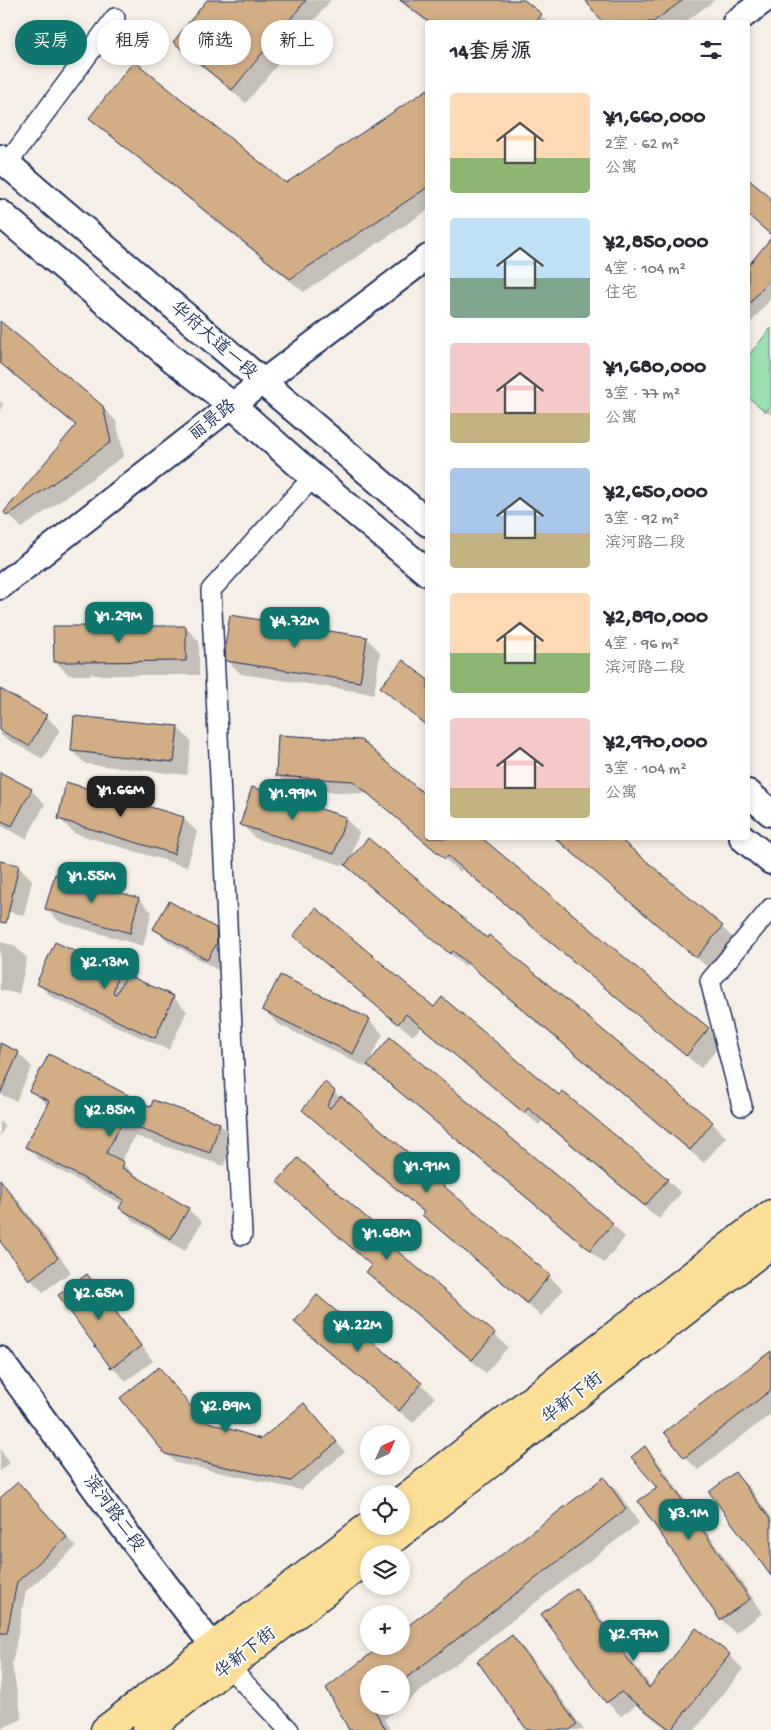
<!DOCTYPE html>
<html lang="zh">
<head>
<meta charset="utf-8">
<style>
	:root { --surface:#fff; --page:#f7f7f7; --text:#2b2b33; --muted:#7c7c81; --accent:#0f766e }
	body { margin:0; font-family:"Gochi Hand","LXGW WenKai TC",sans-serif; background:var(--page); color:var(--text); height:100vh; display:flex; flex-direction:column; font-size:19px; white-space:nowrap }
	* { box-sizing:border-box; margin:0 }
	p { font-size:16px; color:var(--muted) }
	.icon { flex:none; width:28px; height:28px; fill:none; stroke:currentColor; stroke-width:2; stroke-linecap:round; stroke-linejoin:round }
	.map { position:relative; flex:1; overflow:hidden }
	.sheet { position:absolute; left:425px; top:20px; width:325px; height:820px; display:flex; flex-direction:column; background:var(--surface); border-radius:5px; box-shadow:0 2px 8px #0003 }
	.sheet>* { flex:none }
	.banner { position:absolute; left:15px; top:20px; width:335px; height:45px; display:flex; gap:10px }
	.needle { width:32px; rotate:45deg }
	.controls { position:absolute; left:360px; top:1425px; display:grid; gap:10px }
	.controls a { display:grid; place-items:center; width:50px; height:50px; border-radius:50%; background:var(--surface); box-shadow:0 2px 8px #0003; font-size:25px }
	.price { position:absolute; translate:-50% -42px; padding:0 11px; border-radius:10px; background:var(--accent); color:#fff; font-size:16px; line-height:32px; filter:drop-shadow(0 1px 2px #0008) }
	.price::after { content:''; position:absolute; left:50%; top:30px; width:15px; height:11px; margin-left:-8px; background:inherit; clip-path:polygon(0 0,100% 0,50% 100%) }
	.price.active { background:#222; color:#fff }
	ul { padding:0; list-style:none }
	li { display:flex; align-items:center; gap:15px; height:125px; padding:0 25px }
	li span { display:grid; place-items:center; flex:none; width:140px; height:100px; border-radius:5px; color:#555 }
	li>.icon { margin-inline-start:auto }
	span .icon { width:60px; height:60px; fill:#fffc; stroke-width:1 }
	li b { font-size:21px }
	h2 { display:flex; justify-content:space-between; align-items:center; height:60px; padding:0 25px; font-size:21px }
	.chip { padding:0 18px; border-radius:22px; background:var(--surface); box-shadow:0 2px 8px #0003; font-size:18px; line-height:45px }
	.chip.active { background:var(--accent); color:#fff }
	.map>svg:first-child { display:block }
	.green { fill:#9be0ad; stroke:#5b8886 }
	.shadow { fill:#0003 }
	.building { fill:#d3ae85; stroke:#1b2f5e }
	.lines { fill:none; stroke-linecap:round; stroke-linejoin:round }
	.minor-casing { stroke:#1b2f5e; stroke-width:22 }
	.tertiary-casing { stroke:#1b2f5e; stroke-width:28 }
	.secondary-casing { stroke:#1b2f5e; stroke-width:30 }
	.primary-casing { stroke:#1b2f5e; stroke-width:31 }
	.minor { stroke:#fff; stroke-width:19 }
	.tertiary { stroke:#fff; stroke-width:24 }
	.secondary { stroke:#fff; stroke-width:26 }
	.primary { stroke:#fbdf96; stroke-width:28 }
	.labels { text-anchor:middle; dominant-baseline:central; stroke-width:4; stroke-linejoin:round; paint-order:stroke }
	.street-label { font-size:18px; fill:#1b2f5e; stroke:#fff }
</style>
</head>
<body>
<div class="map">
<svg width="771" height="1730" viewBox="0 0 771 1730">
	<rect width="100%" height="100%" fill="#f6efe7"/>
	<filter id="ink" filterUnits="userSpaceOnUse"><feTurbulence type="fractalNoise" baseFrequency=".02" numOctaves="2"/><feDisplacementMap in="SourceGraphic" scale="10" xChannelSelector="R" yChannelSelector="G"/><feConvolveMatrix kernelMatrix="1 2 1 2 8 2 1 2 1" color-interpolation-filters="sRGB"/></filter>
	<g filter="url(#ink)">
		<path class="green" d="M771,328V405L766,412L748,397V356Z"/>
		<path class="shadow" d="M209,0H331L246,103L188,55L175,42Z
			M398,0H521L548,22L428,23Z
			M592,0H715L685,22H603L588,3Z
			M428,91V210L304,292L104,131L90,117L286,185Z
			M748,180L771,200V235L748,215Z
			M771,240V298L748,326V268Z
			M0,323L102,407L116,421L124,456L22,528L6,512L79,429L0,363Z
			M0,401L3,404L0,411Z
			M771,407V415L767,412Z
			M185,627L199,641V675H94L92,673L91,675H69L55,661Z
			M366,638L380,652L374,694L241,674L227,660Z
			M428,682V727L382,687Z
			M0,690L46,716L60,730L43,759L0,735Z
			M177,727L191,741L187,775L86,764L72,751Z
			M360,742L428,838H473L484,847L487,843L708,1029L722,1043L701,1068L462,869L460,872L368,794L291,789L277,775Z
			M0,773L31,790L45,804L26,839L0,825Z
			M183,818L197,832L187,867L74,833L60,819Z
			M345,818L359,832L350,861L487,939L489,937L712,1123L726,1137L704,1163L467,964L465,966L360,879L348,867L255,838L242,824Z
			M554,838H617L722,927L736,941L711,970Z
			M0,862L18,866L32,880L24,915L0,910Z
			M139,899L152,912L143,946L60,922L46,909Z
			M155,929H215L229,943L221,972L169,942Z
			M295,936L434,1008L559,1097L667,1180L681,1193L659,1219L542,1121L539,1125L421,1027L413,1036L308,949Z
			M0,942L13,945L27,958L19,994L0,990Z
			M118,972L126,979L173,997L187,1011L169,1050L52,997L38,984Z
			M264,1010L369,1020L383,1034L366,1067L278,1024Z
			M0,1045L18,1053L32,1067L16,1101L0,1094Z
			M368,1065L612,1224L625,1237L604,1263L382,1078Z
			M31,1090L151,1109L154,1102L220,1124L233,1138L224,1166L135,1136L121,1162L137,1177L188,1209L202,1222L185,1251L134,1221L121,1208L122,1204L40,1160L26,1147L48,1106Z
			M334,1092L429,1172L443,1185L441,1186L549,1276L563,1290L541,1316L437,1228L423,1215L424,1213L317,1123L303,1110Z
			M0,1121L5,1126L0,1137Z
			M279,1182L380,1231L393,1244L391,1247L494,1334L508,1347L486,1373L382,1286L368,1272L373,1266Z
			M5,1187L18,1200L71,1272L43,1292L30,1279L0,1239V1196Z
			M87,1275L101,1289L153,1361L126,1381L112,1367Z
			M295,1322L421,1384L435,1397L413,1423L309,1336Z
			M771,1353V1414L698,1470L685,1457Z
			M159,1369L204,1422L261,1441L314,1415L345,1452L301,1490L176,1463L166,1453Z
			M645,1448L658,1461L763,1613L735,1633L721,1619L659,1489Z
			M0,1449L10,1463L0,1471Z
			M735,1474L749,1487L771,1517V1572Z
			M604,1478L618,1492L639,1523L401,1706V1674H369V1706H401L384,1719L391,1730H351L328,1688L401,1646Z
			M27,1493L76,1547L26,1591L12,1665L22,1719L0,1729V1500Z
			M576,1590L590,1603L651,1687L696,1630L729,1655L743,1669L695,1730H668L636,1705L621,1716L607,1702L543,1614Z
			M512,1637L525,1650L584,1730H529Z"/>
		<path class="building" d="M207,0H306L232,90L173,42Z
			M400,0H524L542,14L536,22H429Z
			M585,0H683L653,22H602Z
			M134,61L286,183L428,89V187L290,279L89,118Z
			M748,179L771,198V235L748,215Z
			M771,238V277L748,306V266Z
			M0,321L103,406L111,442L7,516L4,512L76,425L0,363Z
			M230,615L367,637L360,682L226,661L225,647Z
			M53,626H186V661L79,662V659L77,662H54Z
			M403,660L428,680V727L380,687Z
			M0,689L47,715L29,746L0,730Z
			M74,716L178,726L174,762L71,751Z
			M278,735L361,740L428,797V838H482L709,1028L686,1056L448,856L445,859L353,781L276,776Z
			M0,772L32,789L12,826L0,820Z
			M66,782L184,817L174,854L58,819Z
			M252,787L346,817L334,854L240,825Z
			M368,838L487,938L489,935L713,1122L690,1150L453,951L450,954L345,865Z
			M555,838H619L723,926L696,958Z
			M0,861L19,865L6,923L0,922Z
			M55,874L139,898L130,933L45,909Z
			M169,901L216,928L217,943L207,960L153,929Z
			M316,908L434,1007L442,997L559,1095L562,1091L668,1179L645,1206L528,1108L524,1113L406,1014L398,1024L293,936Z
			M55,942L119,971L113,993L116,994L127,975L174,996L155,1038L36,984Z
			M280,975L370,1019L353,1054L262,1010Z
			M390,1037L613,1223L590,1250L367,1065Z
			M0,1043L19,1052L0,1094Z
			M49,1054L151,1107L153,1100L220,1123L210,1153L122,1123L106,1153L124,1162L122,1168L189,1208L171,1239L119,1208L124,1200L25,1147L49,1101L29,1091Z
			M325,1082L335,1091L327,1106L330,1108L341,1096L430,1171L428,1173L550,1275L527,1303L422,1215L424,1212L302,1110Z
			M298,1158L381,1230L377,1234L495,1333L472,1360L366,1272L372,1266L277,1182Z
			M0,1179L58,1258L29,1280L0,1241Z
			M87,1274L141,1346L111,1368L58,1295Z
			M317,1295L422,1383L399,1411L294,1322Z
			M771,1351V1390L684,1458L664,1432Z
			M159,1367L202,1420L261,1439L304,1403L337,1442L291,1481L165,1454L120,1398Z
			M645,1446L750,1599L720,1620L638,1501L657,1488L631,1457Z
			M735,1472L771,1520V1576L709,1492Z
			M604,1477L626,1509L401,1682V1674H369V1706H372L386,1730H349L326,1688L381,1646H401V1631Z
			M18,1482L67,1537L17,1582L7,1633H0V1498Z
			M576,1588L649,1688L696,1628L730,1654L671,1730L621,1692L606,1703L541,1614Z
			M512,1635L577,1724L570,1730H527L477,1661Z"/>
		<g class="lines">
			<defs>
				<path id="minor" d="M7,164L115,18
					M742,1106L710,981L771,908
					M242,1235L211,590L313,477
					M229,1667L289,1730"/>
				<path id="tertiary" d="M735,22L765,0
					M0,587L232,405L428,257
					M0,1359L129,1536L225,1662"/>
				<path id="secondary" d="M0,158L428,523
					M0,213L175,361L232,405L313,477L428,573
					M748,793L771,813
					M743,838L771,861"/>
				<path id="primary" d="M401,1501L771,1214
					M374,1554L771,1244
					M105,1730L369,1526
					M147,1730L369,1558"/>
			</defs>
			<use href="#minor" class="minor-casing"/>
			<use href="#tertiary" class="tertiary-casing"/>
			<use href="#secondary" class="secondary-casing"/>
			<use href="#primary" class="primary-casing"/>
			<use href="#minor" class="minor"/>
			<use href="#tertiary" class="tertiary"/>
			<use href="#secondary" class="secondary"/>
			<use href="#primary" class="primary"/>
		</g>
	</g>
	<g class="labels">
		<g class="street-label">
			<text transform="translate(213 341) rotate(41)">华府大道一段</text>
			<text transform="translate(213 421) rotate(-38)">丽景路</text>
			<text transform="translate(573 1399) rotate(-38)">华新下街</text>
			<text transform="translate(113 1514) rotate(54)">滨河路二段</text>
			<text transform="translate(246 1654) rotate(-38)">华新下街</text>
		</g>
	</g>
</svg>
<div class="controls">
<a><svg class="needle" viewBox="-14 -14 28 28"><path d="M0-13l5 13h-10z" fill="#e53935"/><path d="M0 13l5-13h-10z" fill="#7c7c81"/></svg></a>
<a><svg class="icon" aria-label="locate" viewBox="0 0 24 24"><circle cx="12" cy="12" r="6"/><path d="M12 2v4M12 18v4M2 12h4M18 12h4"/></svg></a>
<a><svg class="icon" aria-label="layers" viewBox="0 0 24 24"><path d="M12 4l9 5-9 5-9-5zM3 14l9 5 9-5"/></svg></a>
<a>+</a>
<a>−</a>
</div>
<b class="price" style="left:119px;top:644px">¥1.29M</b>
<b class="price" style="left:295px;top:649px">¥4.72M</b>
<b class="price active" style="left:121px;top:818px">¥1.66M</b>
<b class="price" style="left:293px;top:821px">¥1.99M</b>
<b class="price" style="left:92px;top:904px">¥1.55M</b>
<b class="price" style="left:105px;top:990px">¥2.13M</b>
<b class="price" style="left:110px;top:1138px">¥2.85M</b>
<b class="price" style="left:427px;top:1194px">¥1.91M</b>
<b class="price" style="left:387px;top:1261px">¥1.68M</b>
<b class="price" style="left:99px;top:1321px">¥2.65M</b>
<b class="price" style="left:358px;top:1353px">¥4.22M</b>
<b class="price" style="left:226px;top:1434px">¥2.89M</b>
<b class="price" style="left:689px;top:1541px">¥3.1M</b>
<b class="price" style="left:634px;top:1662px">¥2.97M</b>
<div class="banner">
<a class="chip active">买房</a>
<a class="chip">租房</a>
<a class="chip">筛选</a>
<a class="chip">新上</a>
</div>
<section class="sheet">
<h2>14套房源<svg class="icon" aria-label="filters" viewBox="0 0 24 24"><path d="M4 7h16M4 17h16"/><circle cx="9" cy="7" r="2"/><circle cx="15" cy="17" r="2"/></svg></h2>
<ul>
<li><span style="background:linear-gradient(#ffd9b3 65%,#8fb573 0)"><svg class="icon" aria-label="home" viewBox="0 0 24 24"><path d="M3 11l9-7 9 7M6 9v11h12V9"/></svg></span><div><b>¥1,660,000</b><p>2室 · 62 m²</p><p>公寓</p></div></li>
<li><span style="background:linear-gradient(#bfe0f5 60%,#7fa58c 0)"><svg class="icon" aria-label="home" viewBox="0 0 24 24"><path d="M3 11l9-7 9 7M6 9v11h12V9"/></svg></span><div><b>¥2,850,000</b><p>4室 · 104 m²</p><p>住宅</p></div></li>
<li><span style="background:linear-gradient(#f6c9c9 70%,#c2b280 0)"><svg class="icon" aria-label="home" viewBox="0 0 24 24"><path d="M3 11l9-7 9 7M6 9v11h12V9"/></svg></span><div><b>¥1,680,000</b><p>3室 · 77 m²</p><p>公寓</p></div></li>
<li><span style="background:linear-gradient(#a9c7e8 65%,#c2b280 0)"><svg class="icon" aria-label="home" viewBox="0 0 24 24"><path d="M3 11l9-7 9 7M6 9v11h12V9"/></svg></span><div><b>¥2,650,000</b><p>3室 · 92 m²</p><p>滨河路二段</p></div></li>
<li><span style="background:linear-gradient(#ffd9b3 60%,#8fb573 0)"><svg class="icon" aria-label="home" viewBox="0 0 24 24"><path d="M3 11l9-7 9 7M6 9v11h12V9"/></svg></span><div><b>¥2,890,000</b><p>4室 · 96 m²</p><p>滨河路二段</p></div></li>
<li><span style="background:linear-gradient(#f6c9c9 70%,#c2b280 0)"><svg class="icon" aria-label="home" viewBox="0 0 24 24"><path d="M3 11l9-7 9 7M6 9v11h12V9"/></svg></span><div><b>¥2,970,000</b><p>3室 · 104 m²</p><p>公寓</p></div></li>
</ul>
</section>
</div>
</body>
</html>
